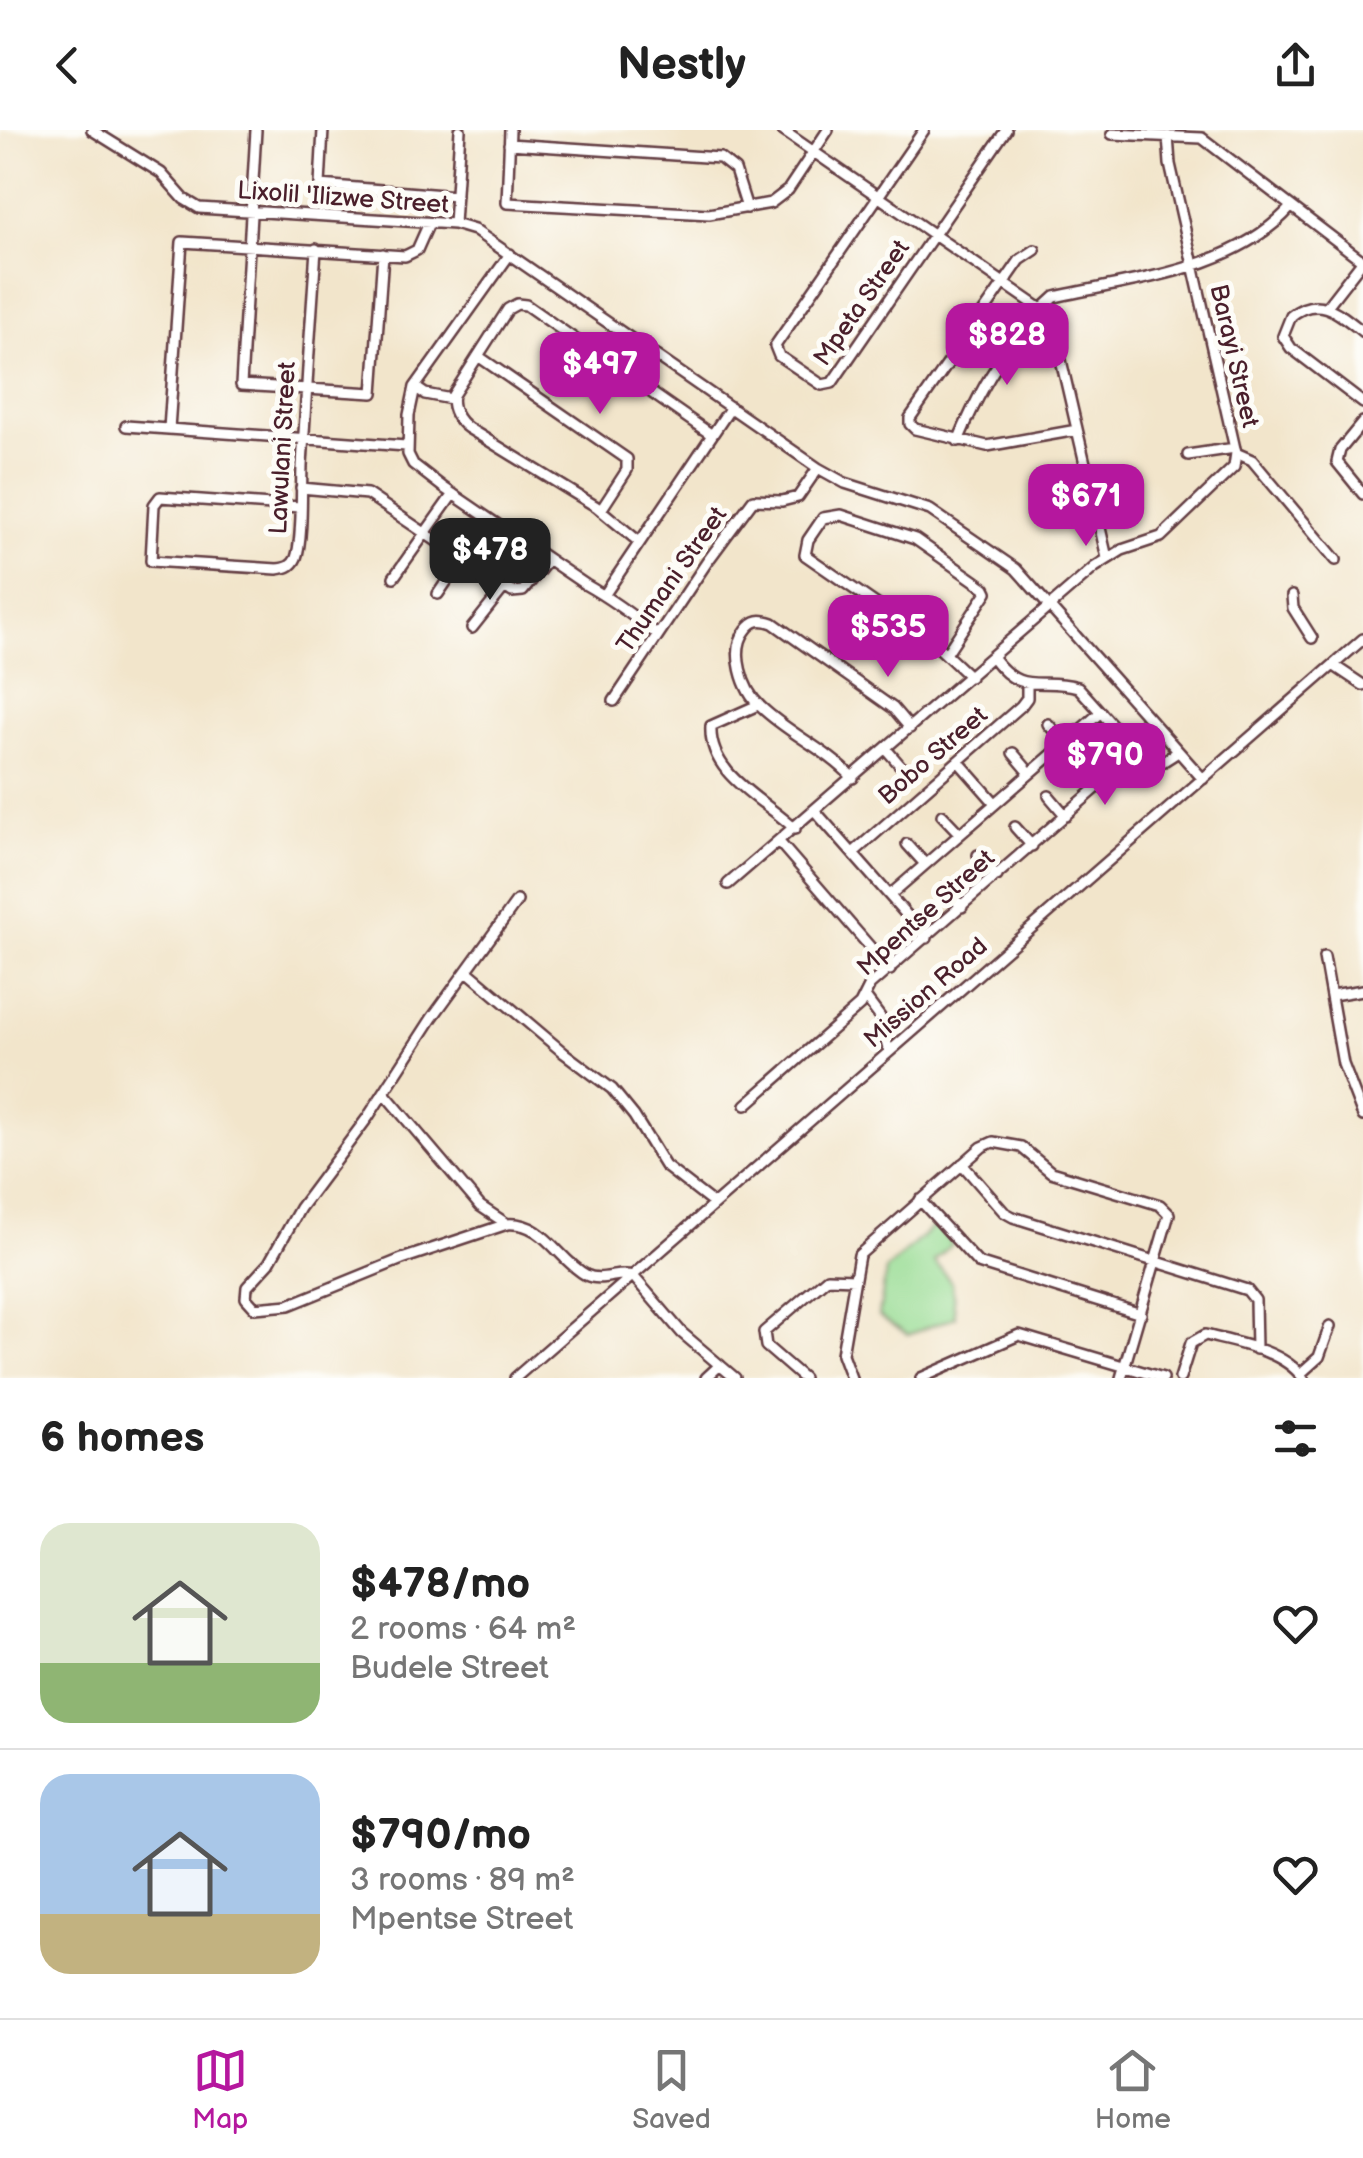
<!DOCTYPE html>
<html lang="en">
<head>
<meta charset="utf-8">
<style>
	:root { --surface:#fff; --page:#f2f2f2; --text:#222; --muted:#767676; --line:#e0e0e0; --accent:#b5179e }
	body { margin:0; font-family:"Balsamiq Sans",sans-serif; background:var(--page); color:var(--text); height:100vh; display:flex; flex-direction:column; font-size:38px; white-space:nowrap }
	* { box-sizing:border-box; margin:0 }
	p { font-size:32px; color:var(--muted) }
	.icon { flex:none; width:55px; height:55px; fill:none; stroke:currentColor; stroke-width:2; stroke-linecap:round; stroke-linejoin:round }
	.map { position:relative; height:1248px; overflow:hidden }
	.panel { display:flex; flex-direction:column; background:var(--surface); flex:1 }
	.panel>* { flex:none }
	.price { position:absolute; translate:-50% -85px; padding:0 22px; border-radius:20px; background:var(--accent); color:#fff; font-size:32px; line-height:65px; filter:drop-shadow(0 2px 5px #0008) }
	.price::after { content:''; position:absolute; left:50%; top:60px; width:30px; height:22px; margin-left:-15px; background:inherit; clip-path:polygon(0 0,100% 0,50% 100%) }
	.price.on { background:#222; color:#fff }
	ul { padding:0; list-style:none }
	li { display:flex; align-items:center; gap:30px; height:250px; padding:0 40px }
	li+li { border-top:2px solid var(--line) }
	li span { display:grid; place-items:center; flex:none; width:280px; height:200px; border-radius:30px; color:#555 }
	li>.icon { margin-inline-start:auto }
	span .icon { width:120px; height:120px; fill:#fffc; stroke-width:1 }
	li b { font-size:42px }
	h2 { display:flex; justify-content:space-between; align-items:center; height:120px; padding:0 40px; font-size:42px }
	header { display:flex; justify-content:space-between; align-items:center; height:130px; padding:0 40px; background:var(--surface); font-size:45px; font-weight:600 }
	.tabs { display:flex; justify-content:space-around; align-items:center; height:140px; border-top:2px solid var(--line); background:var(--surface); font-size:28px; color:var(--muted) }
	.tabs a { display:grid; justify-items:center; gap:5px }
	.tabs .on { color:var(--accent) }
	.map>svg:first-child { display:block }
	.green { fill:#9add95; stroke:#727e60; stroke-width:2.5 }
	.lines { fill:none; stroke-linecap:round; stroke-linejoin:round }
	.minor-casing { stroke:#633d43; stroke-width:14 }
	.minor { stroke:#fff; stroke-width:9 }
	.labels { text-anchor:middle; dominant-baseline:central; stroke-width:10; stroke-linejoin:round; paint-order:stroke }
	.street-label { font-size:25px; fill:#4a1f2b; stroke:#fdfcf7 }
</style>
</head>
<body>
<header><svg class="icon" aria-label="back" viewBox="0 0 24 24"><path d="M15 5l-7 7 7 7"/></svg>Nestly<svg class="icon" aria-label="share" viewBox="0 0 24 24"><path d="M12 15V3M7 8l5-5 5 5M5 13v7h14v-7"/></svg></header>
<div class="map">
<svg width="1363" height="1248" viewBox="0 0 1363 1248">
	<rect width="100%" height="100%" fill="#fdfcf7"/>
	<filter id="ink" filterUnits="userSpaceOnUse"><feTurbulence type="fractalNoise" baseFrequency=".01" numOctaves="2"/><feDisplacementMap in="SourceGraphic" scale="20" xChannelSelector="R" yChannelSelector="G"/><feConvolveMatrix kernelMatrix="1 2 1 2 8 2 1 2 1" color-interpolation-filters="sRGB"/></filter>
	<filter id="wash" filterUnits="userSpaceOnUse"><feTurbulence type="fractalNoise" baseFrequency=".0048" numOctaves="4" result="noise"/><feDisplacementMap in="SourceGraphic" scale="40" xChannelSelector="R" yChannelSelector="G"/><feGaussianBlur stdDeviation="2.25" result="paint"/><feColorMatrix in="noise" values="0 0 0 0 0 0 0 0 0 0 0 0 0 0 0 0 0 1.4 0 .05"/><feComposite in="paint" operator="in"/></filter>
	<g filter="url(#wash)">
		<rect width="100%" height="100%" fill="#f2e5cb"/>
		<path class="green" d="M936,1094L952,1114L934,1131L952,1153L955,1187L908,1205L879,1186L886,1140Z"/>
	</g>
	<g filter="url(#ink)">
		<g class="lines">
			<defs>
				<path id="minor" d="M92,0L161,43L184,69L199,78L454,94L474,100L818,338L845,353L930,380L1016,439L1203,649
					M256,0L241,255L373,263L383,124
					M323,0L320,55L456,66
					M510,0L507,73L709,84L771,73L788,60L828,0
					M782,0L1047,183L1054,200L1107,428
					M924,0L775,216L779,226L822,255L832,253L1006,0
					M1112,4L1202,8L1363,131
					M509,14L720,28L735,40L747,78
					M454,94L460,0
					M1035,120L1020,130L910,288V294L915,299L987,316L1077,300
					M510,124L415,257L409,285L408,324L413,334L444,358L586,455C611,469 635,487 658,505
					M1328,175L1363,130
					M1043,178L1055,167C1134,149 1234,141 1291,77
					M1363,202C1340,184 1319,163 1291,186L1283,206L1291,218L1363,273
					M478,226L627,329V340L601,380
					M415,257L425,264L451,269
					M1363,292L1340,320L1337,332L1363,364
					M126,296L406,316
					M169,299L182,112L405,126L417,120L429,93
					M958,311C969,285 998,221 1023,209C1032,205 1044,203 1054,200
					M1236,323L1252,330L1336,430
					M1188,325L1235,318
					M301,358L367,364L512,462L523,461L548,430
					M300,377L160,367L154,375L151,431L277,439C286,438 292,437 296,428C303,409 301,359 302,336C306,264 311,191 316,119
					M638,411L597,377L468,298C458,291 450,278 453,265L508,179L517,174L526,175L712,305
					M394,447L453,364
					M438,464L461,430
					M605,464L731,277
					M1292,466L1293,478L1312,508
					M472,498L503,459
					M946,524L987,462L985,458L915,409L841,385L823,388L808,410L805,425L938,517L970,547
					M1333,535L1363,555
					M614,571L707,432L753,370L782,371L798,367L818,338
					M758,575L711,596C708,645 764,669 795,699
					M1048,594L1065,613
					M886,619L899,634
					M1013,623L1030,643
					M1131,628L1156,636L1178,622
					M958,631L995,673
					M1084,635L1102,655
					M853,648C826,619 789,604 761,577C742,560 730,520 746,500C754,489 761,489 773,493L893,578L910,598
					M1049,666L1066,686
					M815,681L927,808
					M942,685L960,704
					M1015,697L1032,716
					M779,712L890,840
					M907,714L925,734
					M853,723L1021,576L1027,568V553
					M978,725L997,746
					M728,754L1095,437L1122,420L1161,407L1234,337L1236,323L1170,34L1168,6
					M945,758L962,777
					M890,765L1101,582
					M517,771L432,888L368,987L300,1078L269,1133L247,1157L246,1168L255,1178L289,1175L402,1129L507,1094C544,1091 558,1130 586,1145C602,1153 617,1141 633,1146L682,1203L735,1248
					M1324,827L1343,934L1363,986
					M467,841L564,923L612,959L634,986L665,1036L714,1074
					M1332,865L1363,860
					M865,867L880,887L889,922
					M384,963L480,1076L507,1094
					M746,975L860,875L870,855L1131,628V616L1078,557C1039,546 1022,567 993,528
					M962,1034L1004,1082L1013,1087L1247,1160L1255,1170L1256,1219
					M920,1070L978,1133L1141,1184
					M1300,1244L1319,1227L1330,1196
					M515,1248L1363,509
					M706,1248L720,1235
					M803,1248L766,1216L764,1202L827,1148L855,1149
					M851,1248L842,1224L859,1125L982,1017L993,1012L1021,1017L1051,1042L1160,1075L1169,1084L1121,1248
					M921,1248L1019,1205L1163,1248
					M1180,1248L1191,1213L1205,1205C1237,1213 1283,1220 1303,1248"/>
			</defs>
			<use href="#minor" class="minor-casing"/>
			<use href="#minor" class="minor"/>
		</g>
	</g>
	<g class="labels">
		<g class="street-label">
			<text transform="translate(343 68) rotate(4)">Lixolil 'Ilizwe Street</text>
			<text transform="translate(862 173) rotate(-55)">Mpeta Street</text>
			<text transform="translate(1234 226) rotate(77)">Barayi Street</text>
			<text transform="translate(283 318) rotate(-87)">Lawulani Street</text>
			<text transform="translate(672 450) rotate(-55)">Thumani Street</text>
			<text transform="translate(933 626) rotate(-41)">Bobo Street</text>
			<text transform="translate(926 783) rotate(-42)">Mpentse Street</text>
			<text transform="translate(926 863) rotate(-41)">Mission Road</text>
		</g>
	</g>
</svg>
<b class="price" style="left:1007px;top:258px">$828</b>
<b class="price" style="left:600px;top:287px">$497</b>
<b class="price" style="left:1086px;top:419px">$671</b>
<b class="price on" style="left:490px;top:473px">$478</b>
<b class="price" style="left:888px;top:550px">$535</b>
<b class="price" style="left:1105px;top:678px">$790</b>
</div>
<section class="panel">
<h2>6 homes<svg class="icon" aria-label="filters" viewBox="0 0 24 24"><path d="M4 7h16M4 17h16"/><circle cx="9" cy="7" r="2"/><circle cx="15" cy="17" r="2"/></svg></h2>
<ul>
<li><span style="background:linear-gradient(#dfe7d0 70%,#8fb573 0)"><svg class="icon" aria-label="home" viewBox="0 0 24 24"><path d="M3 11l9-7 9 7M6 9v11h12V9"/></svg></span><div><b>$478/mo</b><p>2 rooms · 64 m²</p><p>Budele Street</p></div><svg class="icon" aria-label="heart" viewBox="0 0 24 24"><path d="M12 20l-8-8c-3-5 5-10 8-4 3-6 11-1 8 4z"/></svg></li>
<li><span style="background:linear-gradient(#a9c7e8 70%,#c2b280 0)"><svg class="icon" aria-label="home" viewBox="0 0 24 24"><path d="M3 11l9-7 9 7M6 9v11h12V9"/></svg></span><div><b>$790/mo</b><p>3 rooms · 89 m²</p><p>Mpentse Street</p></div><svg class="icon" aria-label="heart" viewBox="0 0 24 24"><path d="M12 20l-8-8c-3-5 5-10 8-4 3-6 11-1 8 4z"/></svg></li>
</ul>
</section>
<nav class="tabs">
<a class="on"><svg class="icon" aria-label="map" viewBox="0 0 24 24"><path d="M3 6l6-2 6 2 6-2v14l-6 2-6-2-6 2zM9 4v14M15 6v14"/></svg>Map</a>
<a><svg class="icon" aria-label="saved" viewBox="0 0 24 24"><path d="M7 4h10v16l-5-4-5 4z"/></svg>Saved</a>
<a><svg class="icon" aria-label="home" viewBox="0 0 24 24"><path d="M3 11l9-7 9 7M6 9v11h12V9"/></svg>Home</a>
</nav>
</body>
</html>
